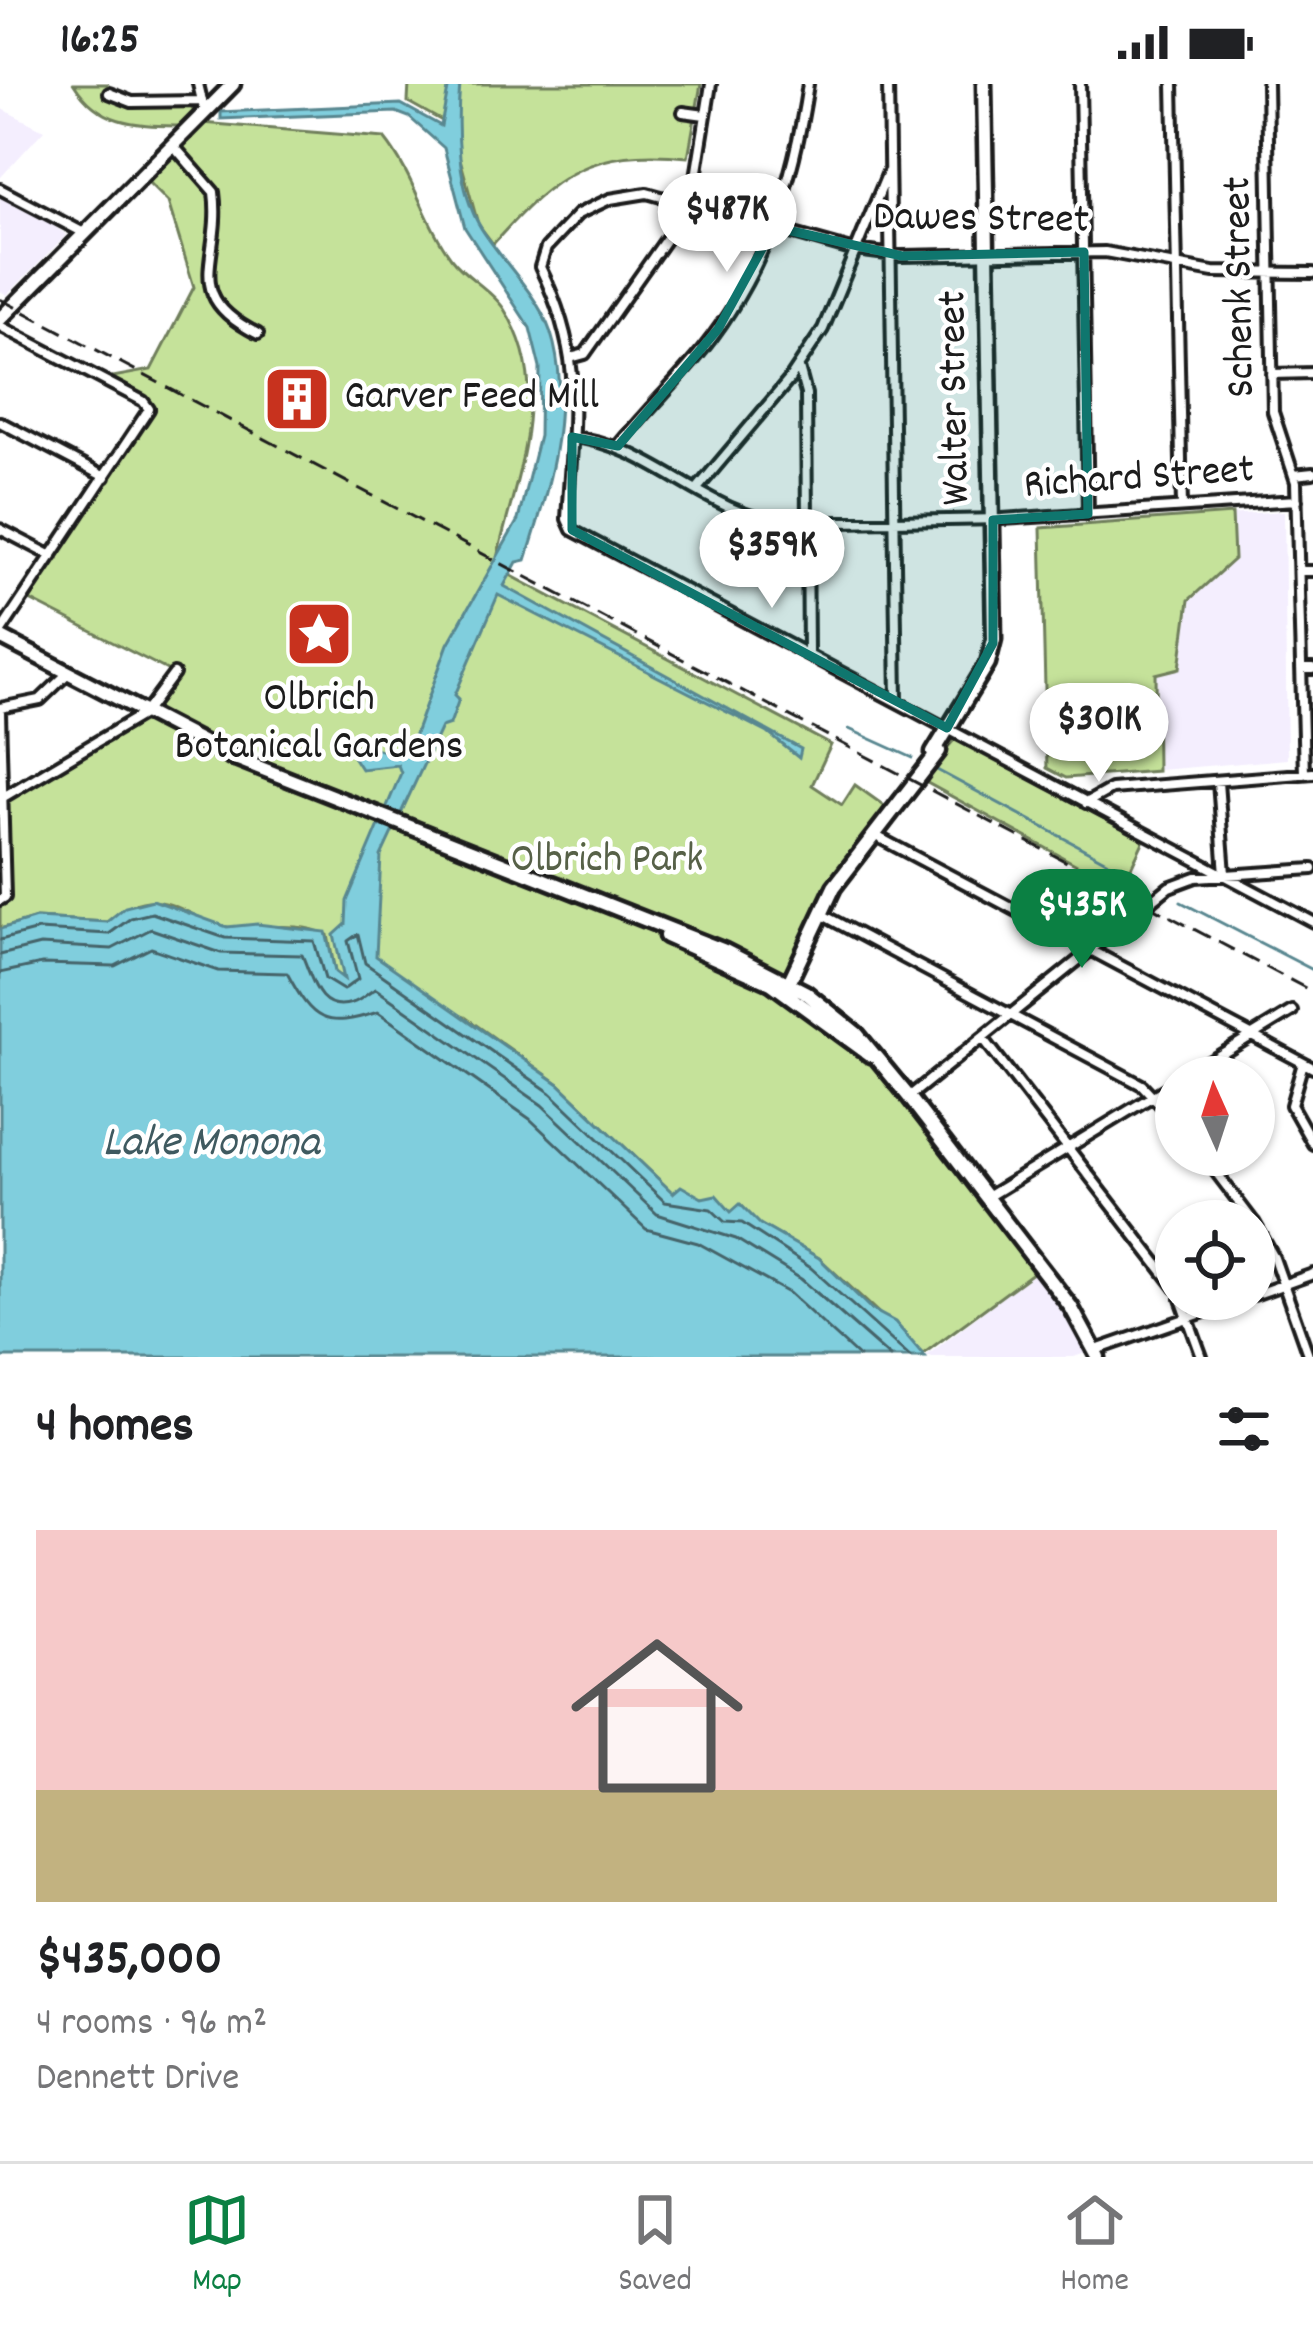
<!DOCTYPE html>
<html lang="en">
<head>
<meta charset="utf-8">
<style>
	:root { --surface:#fff; --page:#f6f6f6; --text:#202124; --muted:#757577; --line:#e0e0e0; --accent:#0b8043 }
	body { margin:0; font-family:Dekko,sans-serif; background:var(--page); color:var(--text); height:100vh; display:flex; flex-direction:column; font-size:45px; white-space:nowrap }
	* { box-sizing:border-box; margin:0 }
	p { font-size:39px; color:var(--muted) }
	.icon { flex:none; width:66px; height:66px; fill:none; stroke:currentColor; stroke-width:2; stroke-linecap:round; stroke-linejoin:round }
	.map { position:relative; height:1273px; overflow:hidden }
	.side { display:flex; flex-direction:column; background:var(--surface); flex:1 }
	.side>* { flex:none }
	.needle { width:78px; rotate:357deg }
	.controls { position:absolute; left:1155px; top:972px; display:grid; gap:24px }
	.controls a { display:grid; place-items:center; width:120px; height:120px; border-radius:50%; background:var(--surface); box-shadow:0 3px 9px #0004; font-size:60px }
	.price { position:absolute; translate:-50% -102px; padding:0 27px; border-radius:42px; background:#fff; color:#222; font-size:39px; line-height:78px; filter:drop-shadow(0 3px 6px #0008) }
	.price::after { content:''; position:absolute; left:50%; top:72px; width:36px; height:27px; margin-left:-18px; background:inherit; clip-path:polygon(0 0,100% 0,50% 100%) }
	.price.current { background:var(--accent); color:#fff }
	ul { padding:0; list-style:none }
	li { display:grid; align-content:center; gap:24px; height:636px; padding:0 36px }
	li span { display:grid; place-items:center; height:372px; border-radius:0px; color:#555 }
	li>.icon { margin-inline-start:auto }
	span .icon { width:216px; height:216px; fill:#fffc; stroke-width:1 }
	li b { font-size:51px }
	h2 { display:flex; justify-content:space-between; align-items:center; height:144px; padding:0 36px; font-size:51px }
	.status { display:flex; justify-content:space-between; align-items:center; height:84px; padding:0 60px; background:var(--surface); direction:ltr }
	.status svg { height:33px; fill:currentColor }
	.dock { display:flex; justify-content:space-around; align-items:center; height:168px; border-top:3px solid var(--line); background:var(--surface); font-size:33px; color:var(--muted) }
	.dock a { display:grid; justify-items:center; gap:6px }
	.dock .current { color:var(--accent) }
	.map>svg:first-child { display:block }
	.built { fill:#f4eefe }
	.green { fill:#c5e29a; stroke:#707f5b; stroke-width:3 }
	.water { fill:#80cedd; stroke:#588790; stroke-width:3 }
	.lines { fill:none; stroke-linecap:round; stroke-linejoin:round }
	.shore { stroke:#446369; stroke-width:3 }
	.stream { stroke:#588790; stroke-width:3 }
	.street-casing { stroke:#1c1c1c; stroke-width:16 }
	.secondary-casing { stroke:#1c1c1c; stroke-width:21 }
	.street { stroke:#fff; stroke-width:8 }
	.secondary { stroke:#fff; stroke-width:12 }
	.rail { stroke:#1c1c1c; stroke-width:3; stroke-dasharray:18 9; stroke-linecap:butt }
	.marked { fill:#0f766e; fill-opacity:0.2; stroke:#0f766e; stroke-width:9; stroke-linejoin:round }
	.labels { text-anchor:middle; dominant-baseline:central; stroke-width:9; stroke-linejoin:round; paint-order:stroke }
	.street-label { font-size:42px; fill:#1c1c1c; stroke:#fff }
	.poi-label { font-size:42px; fill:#1c1c1c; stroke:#fff; text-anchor:start }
	.park-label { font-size:42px; fill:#576148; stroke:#fff }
	.water-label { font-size:45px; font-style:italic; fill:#3f5a60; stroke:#fff }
</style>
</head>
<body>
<div class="status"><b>16:25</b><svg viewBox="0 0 49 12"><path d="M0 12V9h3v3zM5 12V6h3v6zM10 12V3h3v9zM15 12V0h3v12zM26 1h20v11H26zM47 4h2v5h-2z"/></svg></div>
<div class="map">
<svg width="1313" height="1273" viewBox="0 0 1313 1273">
	<rect width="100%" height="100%" fill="#fff"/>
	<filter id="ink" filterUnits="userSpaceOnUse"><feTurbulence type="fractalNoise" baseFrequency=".00833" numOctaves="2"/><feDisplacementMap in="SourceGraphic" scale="24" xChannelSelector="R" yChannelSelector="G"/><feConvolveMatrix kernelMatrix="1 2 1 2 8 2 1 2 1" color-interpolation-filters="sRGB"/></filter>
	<g filter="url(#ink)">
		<path class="built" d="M0,24L44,46L0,94Z
			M0,106L67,151L7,211L0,207Z
			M1284,427L1287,675L1066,694L1047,684L1040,444Z
			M1041,1183L1094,1266L1074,1273H925Z"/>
		<path class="green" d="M74,0H107L114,8L111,15L126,20H189L195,29L182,42C137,41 100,42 74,0Z
			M409,0H701L688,73C592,63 555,90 493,160L478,140L451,42L408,18Z
			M202,39L384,54C414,91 424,137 451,174C465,193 491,205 504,225C557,307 513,398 495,483L831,661L812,701L842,721L855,701L886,723L826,804L776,906L871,971L1041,1183L923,1270L819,1174L759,1140L741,1121L731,1129L702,1114L674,1110L559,1000L465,933L347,890L344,895L335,888L328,851C296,836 261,846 228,843C202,840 174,815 148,817C131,819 120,827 107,838L36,834L0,845V816L5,812L2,714L145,629L169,587L24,513L149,325L102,295L151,286L194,203L168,118L147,97Z
			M1232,430L1234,475L1189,516L1180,584L1156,590L1157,687L1066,694L1047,684L1041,444Z
			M955,655L1144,756L1126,794L1148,808L1139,815L920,695Z"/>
		<path class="water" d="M449,0H460C456,43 457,105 481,144C504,181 544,215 554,260C571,332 548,408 526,476L517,478L504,502L801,665L799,674L768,649L498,511L455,611L459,615L450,640L441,643L381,772L376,872L559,1000L673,1109L681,1102L702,1114L716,1111L731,1128L740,1120L760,1140L819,1174L871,1225L895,1238L925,1273H0V845L36,834L107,838L125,823L153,816L227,843L257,840L326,848L335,888L344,895L334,851L346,840L347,817L401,689L398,681L361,685L352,671L372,663L399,672L408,669L448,560L518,436L539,352L540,284L530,244L465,144L444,64L409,33L396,28L221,35V28L401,20L441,42Z"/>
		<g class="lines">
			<path class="shore" d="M0,856L38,846L109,850L131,834L152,829L225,854L314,857L325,895L343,906L358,895L348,857L358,850L365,879L551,1009L665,1118L711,1125L725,1138L742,1139L811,1184L910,1273
				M0,871L40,861L112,865L151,845L221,869L302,871C312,892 317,930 352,919C361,917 368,908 376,905L542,1021L657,1130L736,1155L801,1195L890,1273
				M0,889L42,880L115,882L151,864L218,887L287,889C313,938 325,945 378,928L530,1035L646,1145L698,1159L789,1209L859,1273"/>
			<path class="stream" d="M849,645L913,674
				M935,685L1125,787
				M1181,818L1313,886"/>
			<defs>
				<path id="street" d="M198,0L203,21
					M888,0L897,616
					M1080,0L1088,430
					M1173,0L1182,423
					M1267,0L1273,328L1296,398L1304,690
					M109,9L132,18L200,17
					M683,28L705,31
					M173,61L214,108C223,176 178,210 258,250
					M0,105L84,149
					M1313,189L1213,188L1105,168L902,172L848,165L647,109L610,115L578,130L546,164L540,183C586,277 573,334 567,435L572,446L1313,838
					M0,242L143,317L149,325L0,549
					M574,273L585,270L692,118L711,0
					M799,284L806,310L808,569
					M1272,290L1313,289
					M0,338L105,393
					M572,353C650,360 706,431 784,439L1002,435L1297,416
					M617,363C644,329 676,299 703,265C765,187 794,97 808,0
					M1294,391L1313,389
					M697,405L789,296L823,245L888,88
					M0,445L52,472
					M1299,487H1313
					M1301,585H1313
					M0,624L40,616L68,589
					M0,629L5,813L0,816
					M1218,698L1225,790
					M0,715L145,629L174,590
					M1086,719L1111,705L1313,689
					M874,751L1313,984
					M821,830L1142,1001L1176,1037
					M983,954L1176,1204
					M1303,979L1291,1021L1313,1060
					M1184,993L1292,927
					M910,1012L1169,803L1196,793L1313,785
					M1203,1071L1253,1137
					M987,1113L1176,998
					M1254,1138L1274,1174L1309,1273
					M1254,1211L1313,1190
					M1181,1215L1202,1273
					M1096,1266L1242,1215"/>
				<path id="secondary" d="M0,235L233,0
					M0,553L233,674
					M933,669L988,579L994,555L984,0
					M230,672L725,867L805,908L857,950L909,1013L1071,1223L1098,1273
					M666,852L771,899L870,971
					M785,907L834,803L939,667"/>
			</defs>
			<use href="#street" class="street-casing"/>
			<use href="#secondary" class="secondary-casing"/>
			<use href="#street" class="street"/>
			<use href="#secondary" class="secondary"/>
			<path class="rail" d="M0,215L1313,908"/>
		</g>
	</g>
	<path class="marked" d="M774,143L902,172L1084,168L1088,430L993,436V559L947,644L572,446V353L618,362L718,245Z"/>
	<defs>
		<symbol id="building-square" viewBox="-11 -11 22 22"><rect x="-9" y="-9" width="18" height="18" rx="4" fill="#c8321e" stroke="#fff"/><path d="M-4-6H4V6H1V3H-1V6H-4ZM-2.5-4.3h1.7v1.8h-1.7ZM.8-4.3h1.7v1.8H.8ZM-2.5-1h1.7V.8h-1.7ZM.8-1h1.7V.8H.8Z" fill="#fff"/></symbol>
		<symbol id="sight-square" viewBox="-11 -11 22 22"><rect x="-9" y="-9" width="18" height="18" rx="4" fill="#c8321e" stroke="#fff"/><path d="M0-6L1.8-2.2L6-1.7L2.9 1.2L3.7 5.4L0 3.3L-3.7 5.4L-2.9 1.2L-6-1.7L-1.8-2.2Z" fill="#fff"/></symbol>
	</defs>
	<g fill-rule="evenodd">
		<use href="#building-square" x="259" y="277" width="76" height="76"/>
		<use href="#sight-square" x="281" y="512" width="76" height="76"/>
	</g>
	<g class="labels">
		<g class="street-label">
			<text transform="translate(981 137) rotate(1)">Dawes Street</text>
			<text transform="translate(1242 203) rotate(-91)">Schenk Street</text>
			<text transform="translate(957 314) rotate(-91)">Walter Street</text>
			<text transform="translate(1139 396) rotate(-4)">Richard Street</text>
		</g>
		<g class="poi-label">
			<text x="344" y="315">Garver Feed Mill</text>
			<text x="319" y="617" text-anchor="middle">Olbrich<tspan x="319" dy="48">Botanical Gardens</tspan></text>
		</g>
		<g class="park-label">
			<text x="607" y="778">Olbrich Park</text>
		</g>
		<g class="water-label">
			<text x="211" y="1061">Lake Monona</text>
		</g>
	</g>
</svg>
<div class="controls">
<a><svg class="needle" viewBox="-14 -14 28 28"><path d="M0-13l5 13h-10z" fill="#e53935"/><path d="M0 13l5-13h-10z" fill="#757577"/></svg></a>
<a><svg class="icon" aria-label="locate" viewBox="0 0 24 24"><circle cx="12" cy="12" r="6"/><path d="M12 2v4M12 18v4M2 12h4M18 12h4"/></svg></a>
</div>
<b class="price" style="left:727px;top:191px">$487K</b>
<b class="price" style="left:772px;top:527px">$359K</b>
<b class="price" style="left:1099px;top:701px">$301K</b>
<b class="price current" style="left:1082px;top:887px">$435K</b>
</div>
<section class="side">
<h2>4 homes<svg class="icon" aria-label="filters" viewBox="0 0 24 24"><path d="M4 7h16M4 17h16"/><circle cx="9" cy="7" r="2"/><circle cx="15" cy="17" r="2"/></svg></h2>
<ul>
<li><span style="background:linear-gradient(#f6c9c9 70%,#c2b280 0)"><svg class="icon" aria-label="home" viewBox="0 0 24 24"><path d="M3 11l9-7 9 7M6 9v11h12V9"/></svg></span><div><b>$435,000</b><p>4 rooms · 96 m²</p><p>Dennett Drive</p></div></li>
</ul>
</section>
<nav class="dock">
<a class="current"><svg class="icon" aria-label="map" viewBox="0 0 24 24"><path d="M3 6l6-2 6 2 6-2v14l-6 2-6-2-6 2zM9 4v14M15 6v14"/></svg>Map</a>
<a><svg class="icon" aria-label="saved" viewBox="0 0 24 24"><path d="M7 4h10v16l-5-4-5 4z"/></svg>Saved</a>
<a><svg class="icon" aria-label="home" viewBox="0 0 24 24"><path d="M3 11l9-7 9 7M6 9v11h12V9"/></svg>Home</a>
</nav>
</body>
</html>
